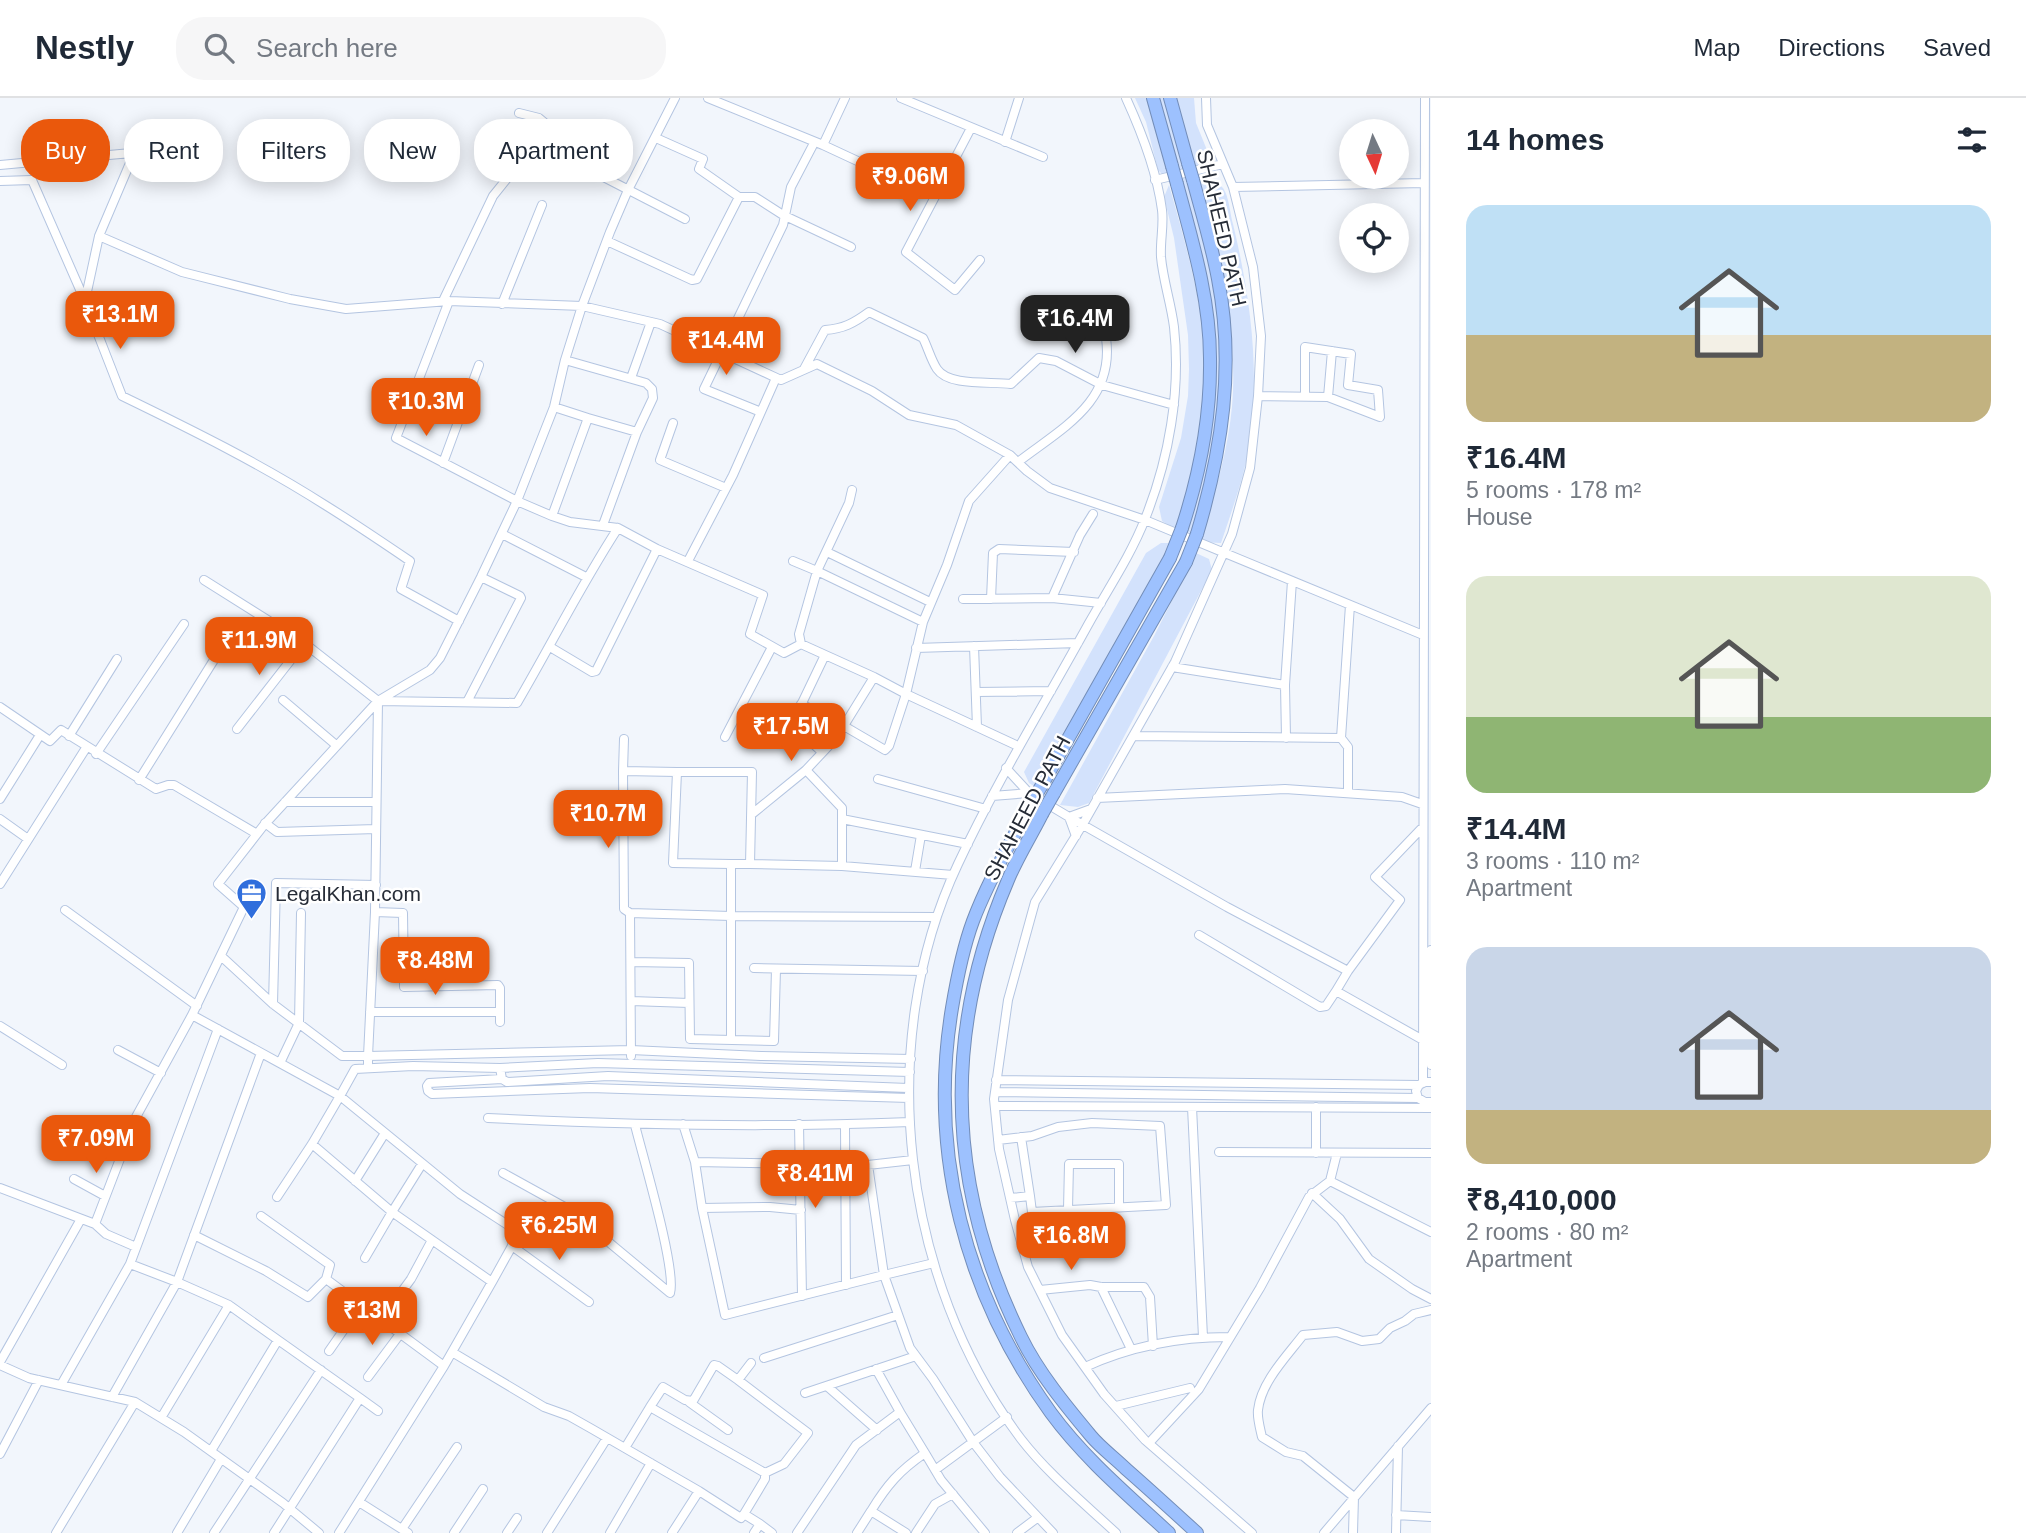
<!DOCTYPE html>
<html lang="en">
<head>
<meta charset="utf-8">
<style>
	:root { --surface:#fff; --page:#f6f6f7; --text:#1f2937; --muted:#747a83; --line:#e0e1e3; --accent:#ea580c }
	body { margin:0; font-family:Helvetica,sans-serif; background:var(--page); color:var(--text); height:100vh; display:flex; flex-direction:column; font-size:26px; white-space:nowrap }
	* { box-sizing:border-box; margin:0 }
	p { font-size:23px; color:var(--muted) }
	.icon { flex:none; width:38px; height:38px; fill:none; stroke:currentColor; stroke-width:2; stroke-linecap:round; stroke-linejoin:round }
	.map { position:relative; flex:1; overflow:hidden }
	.details { display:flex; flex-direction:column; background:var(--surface); width:595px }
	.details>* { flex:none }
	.top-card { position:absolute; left:21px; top:21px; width:665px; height:63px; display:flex; gap:14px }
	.needle { width:46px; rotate:176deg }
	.tools { position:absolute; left:1339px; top:21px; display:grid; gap:14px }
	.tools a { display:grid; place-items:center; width:70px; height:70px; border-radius:50%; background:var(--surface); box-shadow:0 4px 18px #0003; font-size:35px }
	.price { position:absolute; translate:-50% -60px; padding:0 16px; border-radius:14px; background:var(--accent); color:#fff; font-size:23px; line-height:46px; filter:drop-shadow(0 2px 4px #0008) }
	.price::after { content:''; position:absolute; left:50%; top:42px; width:21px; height:16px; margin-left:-10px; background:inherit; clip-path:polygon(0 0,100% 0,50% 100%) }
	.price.active { background:#222; color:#fff }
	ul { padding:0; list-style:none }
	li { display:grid; align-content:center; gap:14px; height:371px; padding:0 35px }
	li span { display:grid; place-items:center; height:217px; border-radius:21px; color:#555 }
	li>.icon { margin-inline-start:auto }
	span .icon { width:126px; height:126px; fill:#fffc; stroke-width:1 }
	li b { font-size:30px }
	h2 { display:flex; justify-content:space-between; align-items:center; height:84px; padding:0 35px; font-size:30px }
	.tag { padding:0 24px; border-radius:28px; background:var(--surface); box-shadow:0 4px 18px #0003; font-size:24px; line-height:63px }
	.tag.active { background:var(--accent); color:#fff }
	header { display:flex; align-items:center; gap:42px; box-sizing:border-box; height:98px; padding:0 35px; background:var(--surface); border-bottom:2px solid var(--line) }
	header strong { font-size:33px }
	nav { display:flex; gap:38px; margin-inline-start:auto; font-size:24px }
	.search { width:490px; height:63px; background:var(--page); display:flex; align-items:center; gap:18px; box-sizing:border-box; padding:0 24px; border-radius:28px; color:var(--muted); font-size:26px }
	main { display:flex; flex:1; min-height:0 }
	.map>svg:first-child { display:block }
	.green { fill:#d3e2fc }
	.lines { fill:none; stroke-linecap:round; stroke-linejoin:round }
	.minor-casing { stroke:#b4c5e1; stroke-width:10 }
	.highway-casing { stroke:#738db8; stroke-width:14 }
	.minor { stroke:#fff; stroke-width:8 }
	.highway { stroke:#9dc1fe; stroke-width:12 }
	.highway-bridge-casing { stroke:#738db8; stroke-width:14; stroke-linecap:butt }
	.highway-bridge { stroke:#9dc1fe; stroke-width:12 }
	.labels { text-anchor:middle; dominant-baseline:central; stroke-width:5; stroke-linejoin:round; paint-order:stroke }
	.street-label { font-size:21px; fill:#262c37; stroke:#fff }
	.poi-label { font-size:21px; fill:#262c37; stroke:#fff; text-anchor:start }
</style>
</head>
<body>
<header>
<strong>Nestly</strong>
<div class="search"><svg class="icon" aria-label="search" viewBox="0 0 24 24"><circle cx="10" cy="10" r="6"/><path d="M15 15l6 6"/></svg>Search here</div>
<nav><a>Map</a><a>Directions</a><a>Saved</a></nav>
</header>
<main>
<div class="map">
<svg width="1431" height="1435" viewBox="0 0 1431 1435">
	<rect width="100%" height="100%" fill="#f2f6fc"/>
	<path class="green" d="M1135,0H1148L1168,78L1163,77L1158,72L1146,24Z
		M1158,0H1165L1214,176C1224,237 1224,301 1212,361C1208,386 1199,411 1192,435L1186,434L1215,252Z
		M1175,0H1194L1196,25L1209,57L1206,65L1196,71Z
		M1198,81C1206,82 1217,83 1223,90C1229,98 1230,116 1233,126C1250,197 1260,270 1250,343C1245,377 1232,412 1221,445L1200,444C1215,394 1231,345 1233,293C1236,221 1214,151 1198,81Z
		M1169,87C1181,129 1193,171 1200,213C1211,284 1201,365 1175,431L1162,423L1159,409L1181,340L1188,298L1189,271L1188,237L1174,140L1164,99Z
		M1161,445H1169L1162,465L1037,690L1029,685L1024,674L1146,455Z
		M1196,455L1209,461L1212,472L1089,705L1078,709L1060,707L1154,538Z"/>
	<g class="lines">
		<defs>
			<path id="minor" d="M708,0L823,47L894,80
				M901,0L1043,59
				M1206,0L1207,27L1233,89L1253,169L1261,238L1258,298L1250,370L1232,436L1175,564L1083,726L1035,804L1008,902L994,1001L999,1051L1015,1122L1028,1169L1062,1237L1104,1296L1145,1342L1252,1435
				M971,30L906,154L955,192L980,162
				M656,40L703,61L699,71L739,99
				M536,42L557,55L685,121
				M1005,44L1019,0
				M823,47L845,0
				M0,67L131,55L130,65L99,138L85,203L122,298C190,331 261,366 325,407C354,425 382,444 410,463L401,491L459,523
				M1155,82L1223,66
				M0,83L32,82L85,203
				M1233,89L1424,85
				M99,138L182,174L290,201L346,211L449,203L582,208L660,226L781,282L817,266L872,293L909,317L956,327L1010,357
				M607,143L692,182L697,181L739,99H755L783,117L851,149
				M443,203L493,98L522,62L545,25L539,20L519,15
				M449,203L396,340L517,403L552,418L570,424L618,430
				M502,206L542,107
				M565,262L646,285L652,291L653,300L637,334L603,427
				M804,271L825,232C843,231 854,225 869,214L923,240C928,250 931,262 937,271C949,289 992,283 1011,286L1039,260L1056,263L1102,287L1174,307
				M631,280L651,224
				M1258,298L1328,299L1380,319L1378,292L1348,287L1351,256L1305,249V298
				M1328,299L1332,253
				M554,309L588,320
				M761,314L704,291L783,127L791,89L814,45
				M673,325L660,362L726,390
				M1018,364C1062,330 1115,304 1106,240L1067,216
				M443,365L479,267
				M552,418L588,320L637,334
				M502,436L586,479
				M827,454L930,504
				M688,463L733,377L776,280
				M793,463L817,473L923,524
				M204,482L304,545L378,603
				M1052,500L1080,437L1093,416
				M963,501L1052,500L1101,505
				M991,501L993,455L999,451L1074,454
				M801,546L799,536L817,473L849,405L852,392
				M974,548L977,629
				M550,549L592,574L596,573L657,451
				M916,550L1078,545
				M1172,569L1285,587
				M976,594L1051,593
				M283,602L336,647
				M467,604L521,500L520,498L481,479
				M0,609L50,643L61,632L156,691L168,687H174L257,736
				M237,631L304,545
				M69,638L117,561
				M1133,638L1341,640
				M725,639L772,549
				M1286,640L1285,587L1292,483
				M624,641L623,673L677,674L673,765L731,766V942
				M1018,648L906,596L923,524L947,467L969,403L1010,357L1027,373L1050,390L1145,422L1423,537
				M822,654L792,626L825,557
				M96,656L184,526
				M1006,670L1029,695L1069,719L1227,809L1348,873L1336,893L1430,946
				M806,672L842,710V768
				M623,673L624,811L630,815L631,958
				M677,674H752L750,766H731
				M878,681L986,711
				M139,682L237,525
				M1348,694V649L1341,640L1350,507
				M992,698L1029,695
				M1097,700L1285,691L1402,699L1422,706
				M0,701L40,637
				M285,704H376
				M752,716L806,672L837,639L874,579
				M0,721L28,741
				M842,721L968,746
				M265,725L277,734L376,731
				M1076,738L1069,719L1091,711
				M750,766L842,768L953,777
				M915,773L921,737
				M0,786L86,650
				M65,812L197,908
				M375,814L403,815L404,889L498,887L500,890V924
				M630,815L731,818L936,819
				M1199,837L1320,909L1326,908L1336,893
				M1431,852V967
				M221,858L273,906L342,958H368L375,814L378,603L430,572L440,560L481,479L517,403L554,309L565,262L582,208L610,134L628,92L675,0
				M631,864L689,865L690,941L774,943L776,871
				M754,870L923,873
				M1348,873L1400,802L1375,779L1421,731
				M631,903L689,905
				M273,906L276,785L376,787
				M370,914H500
				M192,917L340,998L355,971L413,968L500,970
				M0,928L62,967
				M118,952L161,975
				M280,965L299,925L301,815
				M368,970V958L631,952L761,958L911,961
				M502,981L429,985L427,988L428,993L432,996L590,990L909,1000
				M996,982L1419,987L1425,984H1431
				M1423,985L1425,0
				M1419,987L1416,993L1418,1000L1425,1004H1431
				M908,990L608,978L507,984L502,981L500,970L598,965L910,974
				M995,994L1418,1000
				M995,1008L1431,1010
				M1192,1009L1203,1239
				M1316,1009V1055
				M488,1020C629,1027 770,1030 910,1024
				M683,1026L695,1064L702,1110L770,1109L801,1112
				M799,1026L802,1198
				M845,1027L846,1187
				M1021,1039L1030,1098
				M998,1042L1032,1038L1058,1029L1092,1025L1160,1028L1166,1107L1032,1114L1030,1098L1010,1100
				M312,1046L392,1114L422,1066
				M1219,1054L1431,1055
				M695,1064L800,1066
				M846,1065L868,1067L913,1062
				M868,1067L884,1177L934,1165
				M503,1075L570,1112L670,1195C677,1172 642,1056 635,1027
				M74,1081L105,1098
				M355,1083L385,1035
				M1330,1083L1431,1134
				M0,1090L95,1126L136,1019L192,917L244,809L218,786L264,727L378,603L517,605C551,547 581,487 618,430L657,451L763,497L750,536L784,555L801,546L874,579L906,596L889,648L885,652L844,628L801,606
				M1312,1095L1340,1121L1369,1161L1412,1191L1431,1201
				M277,1099L312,1046L340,998L460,1096L514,1131L512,1148L492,1184
				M702,1110L725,1217L884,1177L910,1250L933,1281L973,1344L1000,1379L1053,1435
				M1068,1111L1069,1066H1119V1109
				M95,1126L106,1136L136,1149
				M194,1137L266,1173L308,1199L326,1181L330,1167L261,1118
				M512,1148L589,1204
				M365,1160L392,1114L492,1184L444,1268
				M130,1166L177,1184L261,955
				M326,1181L444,1268L339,1435
				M1101,1189L1131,1251
				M1040,1192L1090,1187L1101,1189H1144L1150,1199L1153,1248
				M381,1222L411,1181L432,1142
				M329,1253L361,1207
				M452,1254L544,1309L569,1318L592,1331L699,1393L741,1420L744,1416
				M764,1260L898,1217
				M0,1264L81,1121
				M0,1267L29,1280L135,1304L184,1334L283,1405L319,1435
				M1085,1269C1129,1249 1180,1239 1229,1239
				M876,1271L900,1314
				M368,1279L400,1236
				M738,1282L808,1335L784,1366L765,1375
				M61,1287L130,1166L218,931
				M828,1289L877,1332
				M805,1295L916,1258
				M112,1299L177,1184L229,1207
				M360,1300L378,1313
				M689,1304L728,1332
				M1116,1308L1190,1290
				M650,1309L663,1289L685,1302L693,1303L714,1267L718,1268L738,1282L751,1265
				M161,1320L229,1207L278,1242
				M1149,1345L1199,1291L1260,1190L1309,1099L1330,1083L1337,1055
				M625,1350L650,1309L765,1375V1381L744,1416L760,1426
				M211,1353L278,1242L360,1300L274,1435
				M0,1356L39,1282
				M935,1372L1007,1319
				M359,1404L408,1435
				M871,1413C887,1387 899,1373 925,1355L941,1382L985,1435
				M1396,1417L1431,1419
				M402,1431L457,1349
				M56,1435L135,1304
				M177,1435L221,1361
				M214,1435L321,1272
				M454,1435L483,1391
				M507,1435L517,1420
				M547,1435L607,1340
				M610,1435L651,1365
				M672,1435L699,1393
				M754,1435L760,1426L772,1435
				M797,1435L856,1347L900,1314L925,1355
				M857,1435L871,1413L906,1435
				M916,1435L935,1406L953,1396
				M1017,1435L1037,1420
				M1116,1435C1084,1405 1048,1376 1021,1341C902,1183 873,946 958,766C997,683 1045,605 1089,525C1108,491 1131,457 1145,421C1169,361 1181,293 1174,229C1171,205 1163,182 1161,159C1160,143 1164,127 1162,112C1157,74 1142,35 1126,0
				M1324,1435L1431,1310
				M1353,1435L1354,1399L1303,1358L1286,1354L1262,1339C1260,1330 1257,1320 1258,1312C1261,1284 1287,1258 1303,1237L1337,1234L1362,1243L1379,1241L1390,1230L1405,1223L1414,1216L1431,1212
				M1396,1435L1398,1348"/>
			<path id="highway" d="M1153,0L1172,68
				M1170,0L1188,65
				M1193,82C1202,115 1212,148 1218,181C1235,268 1222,352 1197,436
				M1177,86C1192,142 1210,201 1210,260C1211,318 1200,375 1182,430
				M1042,687L1170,460
				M1054,695L1186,464
				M1029,709C1010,746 988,783 973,823C963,850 957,880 952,910C928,1054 965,1196 1051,1315C1084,1360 1128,1397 1169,1435
				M1042,716C1031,738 1017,760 1008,782C942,936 947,1089 1021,1239C1038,1274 1066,1308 1091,1338C1101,1350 1115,1360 1126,1371C1150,1392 1174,1414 1197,1435"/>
		</defs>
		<use href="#minor" class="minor-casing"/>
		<use href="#highway" class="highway-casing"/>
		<use href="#minor" class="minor"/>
		<use href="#highway" class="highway"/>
		<defs>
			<path id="highway-bridge" d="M1188,65L1193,82
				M1172,68L1177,86
				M1170,460L1182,430
				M1186,464L1197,436
				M1029,709L1042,687
				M1042,716L1054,695"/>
		</defs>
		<use href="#highway-bridge" class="highway-bridge-casing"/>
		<use href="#highway-bridge" class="highway-bridge"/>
	</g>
	<defs>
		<symbol id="office-pin" viewBox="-11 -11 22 30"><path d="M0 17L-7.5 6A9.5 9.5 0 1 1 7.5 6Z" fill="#306edc" stroke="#fff"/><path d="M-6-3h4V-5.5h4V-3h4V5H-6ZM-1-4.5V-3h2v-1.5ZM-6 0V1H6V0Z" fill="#fff"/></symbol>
	</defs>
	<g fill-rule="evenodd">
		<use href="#office-pin" x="234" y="778" width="35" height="47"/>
	</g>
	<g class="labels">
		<g class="street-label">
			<text transform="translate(1222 130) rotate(77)">SHAHEED PATH</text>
			<text transform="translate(1027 710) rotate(-62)">SHAHEED PATH</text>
		</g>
		<g class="poi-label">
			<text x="275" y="795">LegalKhan.com</text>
		</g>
	</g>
</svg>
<div class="tools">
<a><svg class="needle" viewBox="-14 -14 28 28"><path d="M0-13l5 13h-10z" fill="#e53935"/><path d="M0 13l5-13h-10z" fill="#747a83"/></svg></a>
<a><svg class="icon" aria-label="locate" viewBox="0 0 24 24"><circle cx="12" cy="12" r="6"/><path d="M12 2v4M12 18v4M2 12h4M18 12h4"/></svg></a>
</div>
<b class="price" style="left:910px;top:115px">₹9.06M</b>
<b class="price" style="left:120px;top:253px">₹13.1M</b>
<b class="price active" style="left:1075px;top:257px">₹16.4M</b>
<b class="price" style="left:726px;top:279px">₹14.4M</b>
<b class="price" style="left:426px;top:340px">₹10.3M</b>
<b class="price" style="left:259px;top:579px">₹11.9M</b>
<b class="price" style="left:791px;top:665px">₹17.5M</b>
<b class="price" style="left:608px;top:752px">₹10.7M</b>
<b class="price" style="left:435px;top:899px">₹8.48M</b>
<b class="price" style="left:96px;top:1077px">₹7.09M</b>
<b class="price" style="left:815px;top:1112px">₹8.41M</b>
<b class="price" style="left:559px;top:1164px">₹6.25M</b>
<b class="price" style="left:1071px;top:1174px">₹16.8M</b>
<b class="price" style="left:372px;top:1249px">₹13M</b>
<div class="top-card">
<a class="tag active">Buy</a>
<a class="tag">Rent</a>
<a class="tag">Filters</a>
<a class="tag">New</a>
<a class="tag">Apartment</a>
</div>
</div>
<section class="details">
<h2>14 homes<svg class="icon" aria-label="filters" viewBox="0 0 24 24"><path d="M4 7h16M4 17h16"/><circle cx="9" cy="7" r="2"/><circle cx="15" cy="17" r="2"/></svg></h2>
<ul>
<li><span style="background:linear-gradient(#bfe0f5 60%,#c2b280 0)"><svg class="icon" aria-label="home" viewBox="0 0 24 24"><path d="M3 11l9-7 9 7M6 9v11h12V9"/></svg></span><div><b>₹16.4M</b><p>5 rooms · 178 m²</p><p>House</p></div></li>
<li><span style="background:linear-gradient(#dfe7d0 65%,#8fb573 0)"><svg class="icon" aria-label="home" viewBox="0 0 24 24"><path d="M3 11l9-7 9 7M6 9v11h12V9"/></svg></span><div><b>₹14.4M</b><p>3 rooms · 110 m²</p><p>Apartment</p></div></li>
<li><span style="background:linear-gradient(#c9d6e8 75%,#c2b280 0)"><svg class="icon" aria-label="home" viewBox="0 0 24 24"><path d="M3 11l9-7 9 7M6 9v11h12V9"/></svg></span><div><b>₹8,410,000</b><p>2 rooms · 80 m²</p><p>Apartment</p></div></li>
</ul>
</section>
</main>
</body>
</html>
